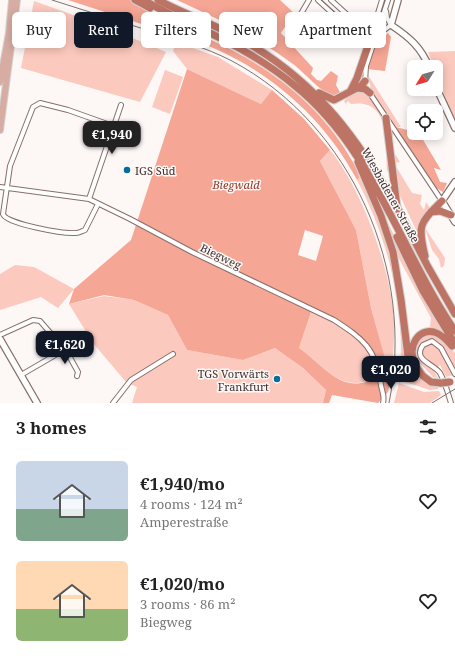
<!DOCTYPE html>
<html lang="en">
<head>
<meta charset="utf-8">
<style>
	:root { --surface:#fff; --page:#f2f2f2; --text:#222; --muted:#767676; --accent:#111827 }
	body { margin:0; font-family:"Noto Serif",serif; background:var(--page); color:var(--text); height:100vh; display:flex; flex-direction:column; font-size:15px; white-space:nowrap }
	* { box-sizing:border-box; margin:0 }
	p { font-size:13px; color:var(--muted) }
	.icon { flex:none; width:22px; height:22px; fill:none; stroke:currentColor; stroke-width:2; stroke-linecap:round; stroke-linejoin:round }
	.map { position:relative; height:403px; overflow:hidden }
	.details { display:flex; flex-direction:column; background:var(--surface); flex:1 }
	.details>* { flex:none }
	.top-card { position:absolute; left:12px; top:12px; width:431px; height:36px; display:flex; gap:8px }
	.needle { width:26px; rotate:233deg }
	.buttons { position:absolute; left:407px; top:60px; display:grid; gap:8px }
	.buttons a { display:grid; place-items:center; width:36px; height:36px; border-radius:6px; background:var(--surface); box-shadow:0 2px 10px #0003; font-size:20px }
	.price { position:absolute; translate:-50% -34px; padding:0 9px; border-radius:8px; background:var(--accent); color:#fff; font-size:13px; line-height:26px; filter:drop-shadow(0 1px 2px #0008) }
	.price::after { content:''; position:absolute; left:50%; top:24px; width:12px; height:9px; margin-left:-6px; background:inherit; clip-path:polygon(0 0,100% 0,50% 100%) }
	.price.selected { background:#222; color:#fff }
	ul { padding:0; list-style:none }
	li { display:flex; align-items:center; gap:12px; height:100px; padding:0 16px }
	li span { display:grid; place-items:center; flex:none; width:112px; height:80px; border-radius:6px; color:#555 }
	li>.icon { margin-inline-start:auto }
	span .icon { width:48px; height:48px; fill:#fffc; stroke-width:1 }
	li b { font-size:17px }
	h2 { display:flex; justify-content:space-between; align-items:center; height:48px; padding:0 16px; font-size:17px }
	.pill { padding:0 14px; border-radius:6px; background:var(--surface); box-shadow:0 2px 10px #0003; font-size:14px; line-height:36px }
	.pill.selected { background:var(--accent); color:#fff }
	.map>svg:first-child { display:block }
	.green { fill:#fcc9be }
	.forest { fill:#f5a695; fill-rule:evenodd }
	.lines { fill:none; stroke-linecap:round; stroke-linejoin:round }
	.street-casing { stroke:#876f6a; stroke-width:6 }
	.secondary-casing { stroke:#876f6a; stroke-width:8 }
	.primary-casing { stroke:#d4d2d1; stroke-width:8 }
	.highway-casing { stroke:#d4d2d1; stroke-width:9 }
	.street { stroke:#fff; stroke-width:4 }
	.secondary { stroke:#fff; stroke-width:5.5 }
	.primary { stroke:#d7aca3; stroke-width:6 }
	.highway { stroke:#bd7465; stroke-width:7 }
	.tram { stroke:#7b7371; stroke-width:1 }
	.rail { stroke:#7b7371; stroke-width:1 }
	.highway-bridge-casing { stroke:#d4d2d1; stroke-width:9; stroke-linecap:butt }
	.highway-bridge { stroke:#bd7465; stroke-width:7 }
	.poi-dot { fill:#066c9a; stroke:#fdf7f6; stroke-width:1.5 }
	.labels { text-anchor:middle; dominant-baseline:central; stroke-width:3; stroke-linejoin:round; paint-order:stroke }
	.poi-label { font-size:11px; fill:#3b312f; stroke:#fdf7f6; text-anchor:start }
	.park-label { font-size:11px; font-style:italic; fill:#903423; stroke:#fdf7f6 }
	.street-label { font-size:11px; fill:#3b312f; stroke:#fdf7f6 }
</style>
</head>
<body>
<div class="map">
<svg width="455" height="403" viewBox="0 0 455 403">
	<rect width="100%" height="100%" fill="#fdf7f6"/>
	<path class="green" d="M34,1L104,26L166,52L140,102L21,68Z
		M176,42L218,57L272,90L261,104L187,69L173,51Z
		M455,51V119L451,112L436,73V67H434L428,52Z
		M165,70L183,77L170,114L152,107Z
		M368,75L401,127H394L372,94Z
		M361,90C389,109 387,144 389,173L387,171C386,144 391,98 351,104L348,101L346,103L347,106L344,101L350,95Z
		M389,126L393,132V151L400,162L394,163L412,193L422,195L420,204L424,210L426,202L430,208L420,221L417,232L395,185Z
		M330,150C362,189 390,268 394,318C395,335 393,353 392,370H388L371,308L356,230L320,161Z
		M359,175L383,227L395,274L408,362L422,380L438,386V389L430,390L399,380C407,312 389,241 357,180Z
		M380,205L424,300L450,341L430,327L431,318L398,257Z
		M425,228L445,258L444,266L441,268L439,259L432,250Z
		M15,265L34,267L74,289L58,308L41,297L0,310V274Z
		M104,296L134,300L168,315L187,350L243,360L275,348L303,368L326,390L323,403H132L137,387L126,382L93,343L69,304Z
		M311,312C332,322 357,333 369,353C374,360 375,369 377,377C345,395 322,368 299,348Z
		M428,334C439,334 448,345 455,353V369L452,371L453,375L446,377L440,365L434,371L438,378L433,377L415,358L414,354L418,339Z
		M399,383L424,392L439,391L441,395L430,403H394Z"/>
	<path class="forest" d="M68,0H130L172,22L171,26L186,33L189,31C251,54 314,96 348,154C352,161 359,170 359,178L357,180C328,124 277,77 220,51C201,42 180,36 160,30C129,20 99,10 68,0Z
		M177,0H280L294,13L281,33L313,68L311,74L317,80L321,81L331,71L338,76L336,85L341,94L336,97C323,95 305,73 293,64C257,37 218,19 177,0Z
		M388,33L391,37L385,71L367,69L376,44Z
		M187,69L261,104L272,90L304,119L330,150L320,161L356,230L371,308L388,369L392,370L388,392L378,403L332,395L329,403H323L326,390L303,368L275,348L243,360L187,350L168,315L134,300L104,295L69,304L74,289L131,240ZM305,230L323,236L316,261L298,255ZM311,312C332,322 357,333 369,353C374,360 375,369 377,377C343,397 324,366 299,348Z
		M396,127L419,133L441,170L434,168L440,182L447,183L443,192L433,186Z"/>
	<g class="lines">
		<defs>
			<path id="street" d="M318,0L368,46
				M331,0L365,31L376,37
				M289,34L309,0
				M376,36L391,25L387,18L386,11
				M368,46L382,0
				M365,82L366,66L388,0
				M369,92L442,201
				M0,187L89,199L130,219L192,252L334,320C363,339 376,348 381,385C382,392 385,396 383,403
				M89,199L121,105
				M98,204L85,230C82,231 79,233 76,233C64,234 6,224 3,214L10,166L33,107L40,103L68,110L113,126
				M0,335L33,320L40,321L67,352L78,372L77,376
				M21,375L64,350
				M113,403L131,380L173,354
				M451,403C448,393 445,382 440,373C434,364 412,360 423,345L432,341L441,348L455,374"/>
			<path id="secondary" d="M398,0L391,25C409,37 421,47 429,67
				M436,87L455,128
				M442,201L455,222
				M442,201L455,182
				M0,339L37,403"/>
			<path id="primary" d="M0,82L9,33L12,0
				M0,130L17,0"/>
			<path id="highway" d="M135,0L150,8
				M144,0C168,15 195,25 220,38C246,51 271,66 294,85C373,148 400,250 455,331
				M158,0C188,16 222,27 251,45C319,85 358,140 397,207
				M358,88L365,89L370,93
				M351,90L357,78L368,46
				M319,93L334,100L361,86L365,81
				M386,118L397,207L428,267L455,314
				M358,162L381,216L393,252L401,300L408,356L423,376L431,382L441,383
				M431,212L440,211L451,215
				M397,237L423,291L455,344
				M425,256C417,224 420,223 442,201
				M414,360C408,347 418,328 434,332C441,334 447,340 452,346"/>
		</defs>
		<use href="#street" class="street-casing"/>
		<use href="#secondary" class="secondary-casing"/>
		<use href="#primary" class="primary-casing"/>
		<use href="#highway" class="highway-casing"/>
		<use href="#street" class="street"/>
		<use href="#secondary" class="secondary"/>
		<use href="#primary" class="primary"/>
		<use href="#highway" class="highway"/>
		<path class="tram" d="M321,0L355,31"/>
		<path class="rail" d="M52,0C83,10 115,20 147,30C176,39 205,47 232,61C352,125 416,271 389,403
			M432,403L455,389"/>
		<defs>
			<path id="highway-bridge" d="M441,383L450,382"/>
		</defs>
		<use href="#highway-bridge" class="highway-bridge-casing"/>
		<use href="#highway-bridge" class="highway-bridge"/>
	</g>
	<g class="poi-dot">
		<circle cx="127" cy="170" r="4"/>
		<circle cx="277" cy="379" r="4"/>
	</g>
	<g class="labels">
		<g class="poi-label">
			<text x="135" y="170">IGS Süd</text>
			<text x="269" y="373" text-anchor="end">TGS Vorwärts<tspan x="269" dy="13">Frankfurt</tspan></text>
		</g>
		<g class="park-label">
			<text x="236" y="184">Biegwald</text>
		</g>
		<g class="street-label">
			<text transform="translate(391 195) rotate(61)">Wiesbadener Straße</text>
			<text transform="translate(221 256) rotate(26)">Biegweg</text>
		</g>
	</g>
</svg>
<div class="buttons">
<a><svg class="needle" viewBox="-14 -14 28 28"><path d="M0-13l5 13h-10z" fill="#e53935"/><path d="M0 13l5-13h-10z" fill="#767676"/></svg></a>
<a><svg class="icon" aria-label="locate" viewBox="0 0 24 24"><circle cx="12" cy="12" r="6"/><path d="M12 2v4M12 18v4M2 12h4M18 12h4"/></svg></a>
</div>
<b class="price selected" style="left:112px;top:155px">€1,940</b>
<b class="price" style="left:65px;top:365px">€1,620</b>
<b class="price" style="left:391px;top:390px">€1,020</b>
<div class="top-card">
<a class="pill">Buy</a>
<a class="pill selected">Rent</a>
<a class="pill">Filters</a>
<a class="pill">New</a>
<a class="pill">Apartment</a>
</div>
</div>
<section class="details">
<h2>3 homes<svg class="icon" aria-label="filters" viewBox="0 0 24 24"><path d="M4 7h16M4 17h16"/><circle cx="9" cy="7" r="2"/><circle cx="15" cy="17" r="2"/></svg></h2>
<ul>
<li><span style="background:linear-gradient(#c9d6e8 60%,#7fa58c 0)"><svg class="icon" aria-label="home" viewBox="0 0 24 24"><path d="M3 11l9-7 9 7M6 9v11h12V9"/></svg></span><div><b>€1,940/mo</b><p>4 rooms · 124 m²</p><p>Amperestraße</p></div><svg class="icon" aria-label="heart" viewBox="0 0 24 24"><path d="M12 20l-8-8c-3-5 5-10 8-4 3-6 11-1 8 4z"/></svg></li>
<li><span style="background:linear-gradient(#ffd9b3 60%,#8fb573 0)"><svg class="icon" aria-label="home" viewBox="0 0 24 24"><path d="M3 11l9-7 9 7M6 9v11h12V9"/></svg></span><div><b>€1,020/mo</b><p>3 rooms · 86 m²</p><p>Biegweg</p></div><svg class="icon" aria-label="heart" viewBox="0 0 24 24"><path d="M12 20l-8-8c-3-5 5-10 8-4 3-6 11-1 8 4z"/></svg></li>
</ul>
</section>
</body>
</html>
